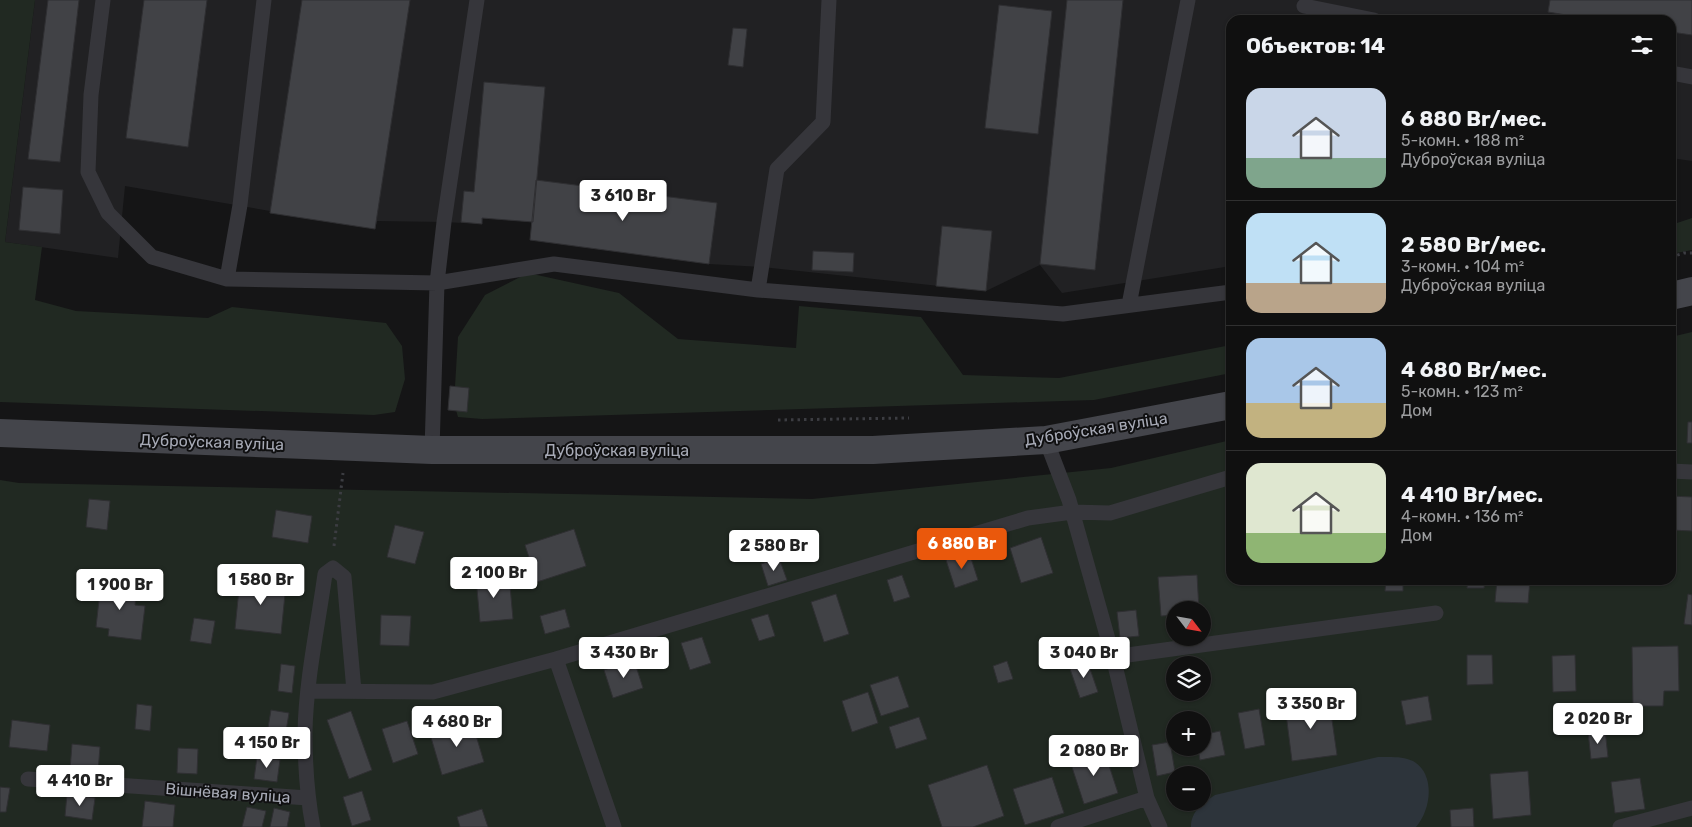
<!DOCTYPE html>
<html lang="ru">
<head>
<meta charset="utf-8">
<style>
	:root { --surface:#101010; --page:#191919; --text:#f1f3f6; --muted:#9c9d9f; --line:#303030; --accent:#ea580c }
	body { margin:0; font-family:Rubik,sans-serif; background:var(--page); color:var(--text); height:100vh; display:flex; flex-direction:column; font-size:19px; white-space:nowrap }
	* { box-sizing:border-box; margin:0 }
	p { font-size:16px; color:var(--muted) }
	.icon { flex:none; width:28px; height:28px; fill:none; stroke:currentColor; stroke-width:2; stroke-linecap:round; stroke-linejoin:round }
	.map { position:relative; flex:1; overflow:hidden }
	.sheet { position:absolute; left:1226px; top:15px; width:450px; height:570px; display:flex; flex-direction:column; background:var(--surface); border-radius:15px; box-shadow:0 1px 4px #0004,0 0 0 1px var(--line) }
	.sheet>* { flex:none }
	.needle { width:32px; rotate:121deg }
	.tools { position:absolute; left:1166px; top:601px; display:grid; gap:10px }
	.tools a { display:grid; place-items:center; width:45px; height:45px; border-radius:50%; background:var(--surface); box-shadow:0 1px 4px #0004,0 0 0 1px var(--line); font-size:25px }
	.price { position:absolute; translate:-50% -42px; padding:0 11px; border-radius:5px; background:#fff; color:#222; font-size:16px; line-height:32px; filter:drop-shadow(0 1px 2px #0008) }
	.price::after { content:''; position:absolute; left:50%; top:30px; width:15px; height:11px; margin-left:-8px; background:inherit; clip-path:polygon(0 0,100% 0,50% 100%) }
	.price.on { background:var(--accent); color:#fff }
	ul { padding:0; list-style:none }
	li { display:flex; align-items:center; gap:15px; height:125px; padding:0 20px }
	li+li { border-top:1px solid var(--line) }
	li span { display:grid; place-items:center; flex:none; width:140px; height:100px; border-radius:15px; color:#555 }
	li>.icon { margin-inline-start:auto }
	span .icon { width:60px; height:60px; fill:#fffc; stroke-width:1 }
	li b { font-size:21px }
	h2 { display:flex; justify-content:space-between; align-items:center; height:60px; padding:0 20px; font-size:21px }
	.map>svg:first-child { display:block }
	.built { fill:#212123 }
	.green { fill:#212922; fill-rule:evenodd }
	.water { fill:#2d343b }
	.building { fill:#414246; stroke:#2f2f32 }
	.lines { fill:none; stroke-linecap:round; stroke-linejoin:round }
	.path { stroke:#3c3d42; stroke-width:3; stroke-dasharray:2.5 4; stroke-linecap:butt }
	.service { stroke:#36363b; stroke-width:15 }
	.secondary { stroke:#44454b; stroke-width:28 }
	.labels { text-anchor:middle; dominant-baseline:central; stroke-width:4; stroke-linejoin:round; paint-order:stroke }
	.street-label { font-size:16px; fill:#a7aab6; stroke:#101011 }
</style>
</head>
<body>
<div class="map">
<svg width="1692" height="827" viewBox="0 0 1692 827">
	<rect width="100%" height="100%" fill="#151516"/>
	<path class="built" d="M35,0H1692V161L1671,158V20H1231V266L1062,293L1040,265L986,291L762,267L709,264L532,222L483,218L482,224L444,222L377,221L375,229L270,213V211L125,186L118,258L5,242Z"/>
	<path class="green" d="M0,0H35L5,242L42,247L35,300L76,311L208,318L232,307L386,323L402,346L405,379L395,412L374,415L0,402Z
		M1692,218V250L1671,254V225Z
		M528,273L619,293L678,339L796,348L799,306L921,317L963,375L1059,378L1231,345V373L1094,400L482,419L458,417L454,403L458,337L485,295Z
		M1692,332V827H0V480L19,483L812,499L1111,468L1231,440V580H1671V337ZM1175,610H1202V638H1175ZM1175,665H1202V692H1175ZM1175,720H1202V748H1175ZM1175,775H1202V802H1175Z"/>
	<path class="water" d="M1378,757C1390,757 1403,756 1413,761C1436,774 1431,810 1416,827H1191C1191,811 1203,803 1215,795Z"/>
	<path class="building" d="M48,0H79L60,162L28,159Z
		M144,0H207L188,147L126,138Z
		M302,0H410L375,229L270,213Z
		M1067,0H1123L1095,270L1040,264Z
		M1550,0H1692V35L1671,32V20H1597L1548,12Z
		M999,5L1052,11L1038,134L985,128Z
		M733,28L747,29L743,67L728,65Z
		M484,82L545,87L533,222L482,218V224L461,222L464,191L474,192Z
		M536,180L717,203L709,264L530,240Z
		M23,187L63,190L60,234L19,230Z
		M942,226L992,231L986,291L936,286Z
		M813,251L854,253L853,272L812,270Z
		M450,386L469,388L467,412L448,410Z
		M1671,422H1675L1674,449H1671Z
		M1688,422H1692V443H1687Z
		M1671,496L1692,497V531L1671,530Z
		M89,499L110,501L107,530L86,527Z
		M276,510L312,516L308,543L272,537Z
		M395,525L424,532L415,564L387,557Z
		M574,529L586,566L537,582L525,545Z
		M1041,537L1053,573L1021,583L1010,548Z
		M969,552L978,580L955,588L946,560Z
		M779,558L787,580L768,586L761,564Z
		M509,575L513,619L480,622L476,578Z
		M902,575L910,597L894,602L887,580Z
		M1197,575L1199,610H1175V615L1161,616L1158,577Z
		M240,579L286,584L281,634L235,629Z
		M1314,580H1359V583L1314,585Z
		M1386,580H1403V591H1385Z
		M1468,580H1485L1484,588H1467Z
		M1497,580H1530L1528,603L1495,602Z
		M101,582L137,587L135,605L145,606L141,640L108,636L109,629L96,627Z
		M836,594L849,634L824,642L811,602Z
		M1688,594L1692,595V625L1684,624Z
		M565,609L570,627L545,634L540,616Z
		M1136,610L1139,636L1120,638L1117,612Z
		M768,614L775,636L759,641L751,619Z
		M381,615L411,616L409,646L380,645Z
		M194,618L215,621L211,644L190,641Z
		M702,637L711,663L690,670L681,643Z
		M1678,646L1679,691H1664L1663,706H1633L1632,647Z
		M1467,655H1492L1493,684L1467,685Z
		M1575,655L1576,691L1553,692L1552,656Z
		M634,660L643,688L613,698L604,670Z
		M1087,660L1098,692L1080,698L1069,666Z
		M1007,661L1013,679L998,683L993,666Z
		M281,664L295,666L292,693L278,691Z
		M898,676L909,707L881,716L870,685Z
		M868,692L878,723L852,732L842,701Z
		M1428,696L1432,720L1406,725L1401,701Z
		M1329,699L1337,755L1292,761L1285,706Z
		M137,704L152,706L150,731L135,729Z
		M1259,709L1265,745L1245,749L1238,713Z
		M271,710L289,713L284,743L266,740Z
		M351,711L372,770L349,779L327,720Z
		M919,717L927,739L896,749L889,727Z
		M12,720L50,725L47,751L9,747Z
		M407,721L418,754L393,763L382,729Z
		M472,722L484,762L442,775L430,734Z
		M1605,730L1608,757L1591,759L1588,732Z
		M1220,731L1225,755L1200,760L1198,748H1202V735Z
		M1170,742L1175,772L1157,776L1152,745Z
		M72,744L100,747L98,772L70,770Z
		M178,748L198,749L197,774L177,773Z
		M1104,750L1118,793L1084,804L1070,761Z
		M257,757L280,760L277,782L254,779Z
		M987,765L1004,816L973,827H942L928,785Z
		M1528,771L1531,815L1493,819L1490,774Z
		M1052,777L1064,813L1025,825L1013,789Z
		M1640,778L1645,809L1615,813L1611,782Z
		M0,787L10,788L6,812H0Z
		M362,791L371,820L352,826L343,797Z
		M67,794L95,798L92,820L65,816Z
		M145,801L175,805L173,827H142Z
		M247,807L266,811L262,827H242Z
		M274,808L290,812L287,827H270Z
		M1473,808L1474,827H1451L1450,810Z
		M482,809L488,827H460L457,817Z"/>
	<g class="lines">
		<path class="path" d="M1671,257L1684,253H1692
			M1671,259L1674,268
			M778,420L909,418
			M334,546L343,473"/>
		<path class="service" d="M103,0L91,95L88,172L108,213L152,257L227,279L437,283L432,450
			M477,0L444,222L437,283L554,264L758,290L1063,314L1231,292
			M1304,6L1374,20
			M1671,73L1692,77
			M227,279L240,205L264,0
			M758,290L777,169L823,122L829,0
			M1129,305L1188,0
			M1046,440L1069,500L1113,657L1147,798L1160,827
			M1671,471L1692,472
			M1113,657L1436,613
			M556,659L614,827
			M308,691L433,692L556,659L1028,518L1072,512L1110,513L1231,477
			M28,779L308,798
			M313,827C307,796 305,764 305,732C306,680 318,625 325,574L333,568L344,577L354,691
			M1058,827L1147,798
			M1620,827L1692,808"/>
		<path class="secondary" d="M1671,296L1692,291
			M0,433L432,450H873L1046,440L1231,405"/>
	</g>
	<g class="labels">
		<g class="street-label">
			<text transform="translate(1096 429) rotate(-9)">Дуброўская вуліца</text>
			<text transform="translate(212 442) rotate(2)">Дуброўская вуліца</text>
			<text x="617" y="450">Дуброўская вуліца</text>
			<text transform="translate(228 793) rotate(4)">Вішнёвая вуліца</text>
		</g>
	</g>
</svg>
<div class="tools">
<a><svg class="needle" viewBox="-14 -14 28 28"><path d="M0-13l5 13h-10z" fill="#e53935"/><path d="M0 13l5-13h-10z" fill="#9c9d9f"/></svg></a>
<a><svg class="icon" aria-label="layers" viewBox="0 0 24 24"><path d="M12 4l9 5-9 5-9-5zM3 14l9 5 9-5"/></svg></a>
<a>+</a>
<a>−</a>
</div>
<b class="price" style="left:623px;top:222px">3 610 Br</b>
<b class="price on" style="left:962px;top:570px">6 880 Br</b>
<b class="price" style="left:774px;top:572px">2 580 Br</b>
<b class="price" style="left:494px;top:599px">2 100 Br</b>
<b class="price" style="left:261px;top:606px">1 580 Br</b>
<b class="price" style="left:120px;top:611px">1 900 Br</b>
<b class="price" style="left:624px;top:679px">3 430 Br</b>
<b class="price" style="left:1084px;top:679px">3 040 Br</b>
<b class="price" style="left:1311px;top:730px">3 350 Br</b>
<b class="price" style="left:1598px;top:745px">2 020 Br</b>
<b class="price" style="left:457px;top:748px">4 680 Br</b>
<b class="price" style="left:267px;top:769px">4 150 Br</b>
<b class="price" style="left:1094px;top:777px">2 080 Br</b>
<b class="price" style="left:80px;top:807px">4 410 Br</b>
<section class="sheet">
<h2>Объектов: 14<svg class="icon" aria-label="filters" viewBox="0 0 24 24"><path d="M4 7h16M4 17h16"/><circle cx="9" cy="7" r="2"/><circle cx="15" cy="17" r="2"/></svg></h2>
<ul>
<li><span style="background:linear-gradient(#c9d6e8 70%,#7fa58c 0)"><svg class="icon" aria-label="home" viewBox="0 0 24 24"><path d="M3 11l9-7 9 7M6 9v11h12V9"/></svg></span><div><b>6 880 Br/мес.</b><p>5-комн. · 188 m²</p><p>Дуброўская вуліца</p></div></li>
<li><span style="background:linear-gradient(#bfe0f5 70%,#b9a48a 0)"><svg class="icon" aria-label="home" viewBox="0 0 24 24"><path d="M3 11l9-7 9 7M6 9v11h12V9"/></svg></span><div><b>2 580 Br/мес.</b><p>3-комн. · 104 m²</p><p>Дуброўская вуліца</p></div></li>
<li><span style="background:linear-gradient(#a9c7e8 65%,#c2b280 0)"><svg class="icon" aria-label="home" viewBox="0 0 24 24"><path d="M3 11l9-7 9 7M6 9v11h12V9"/></svg></span><div><b>4 680 Br/мес.</b><p>5-комн. · 123 m²</p><p>Дом</p></div></li>
<li><span style="background:linear-gradient(#dfe7d0 70%,#8fb573 0)"><svg class="icon" aria-label="home" viewBox="0 0 24 24"><path d="M3 11l9-7 9 7M6 9v11h12V9"/></svg></span><div><b>4 410 Br/мес.</b><p>4-комн. · 136 m²</p><p>Дом</p></div></li>
</ul>
</section>
</div>
</body>
</html>
